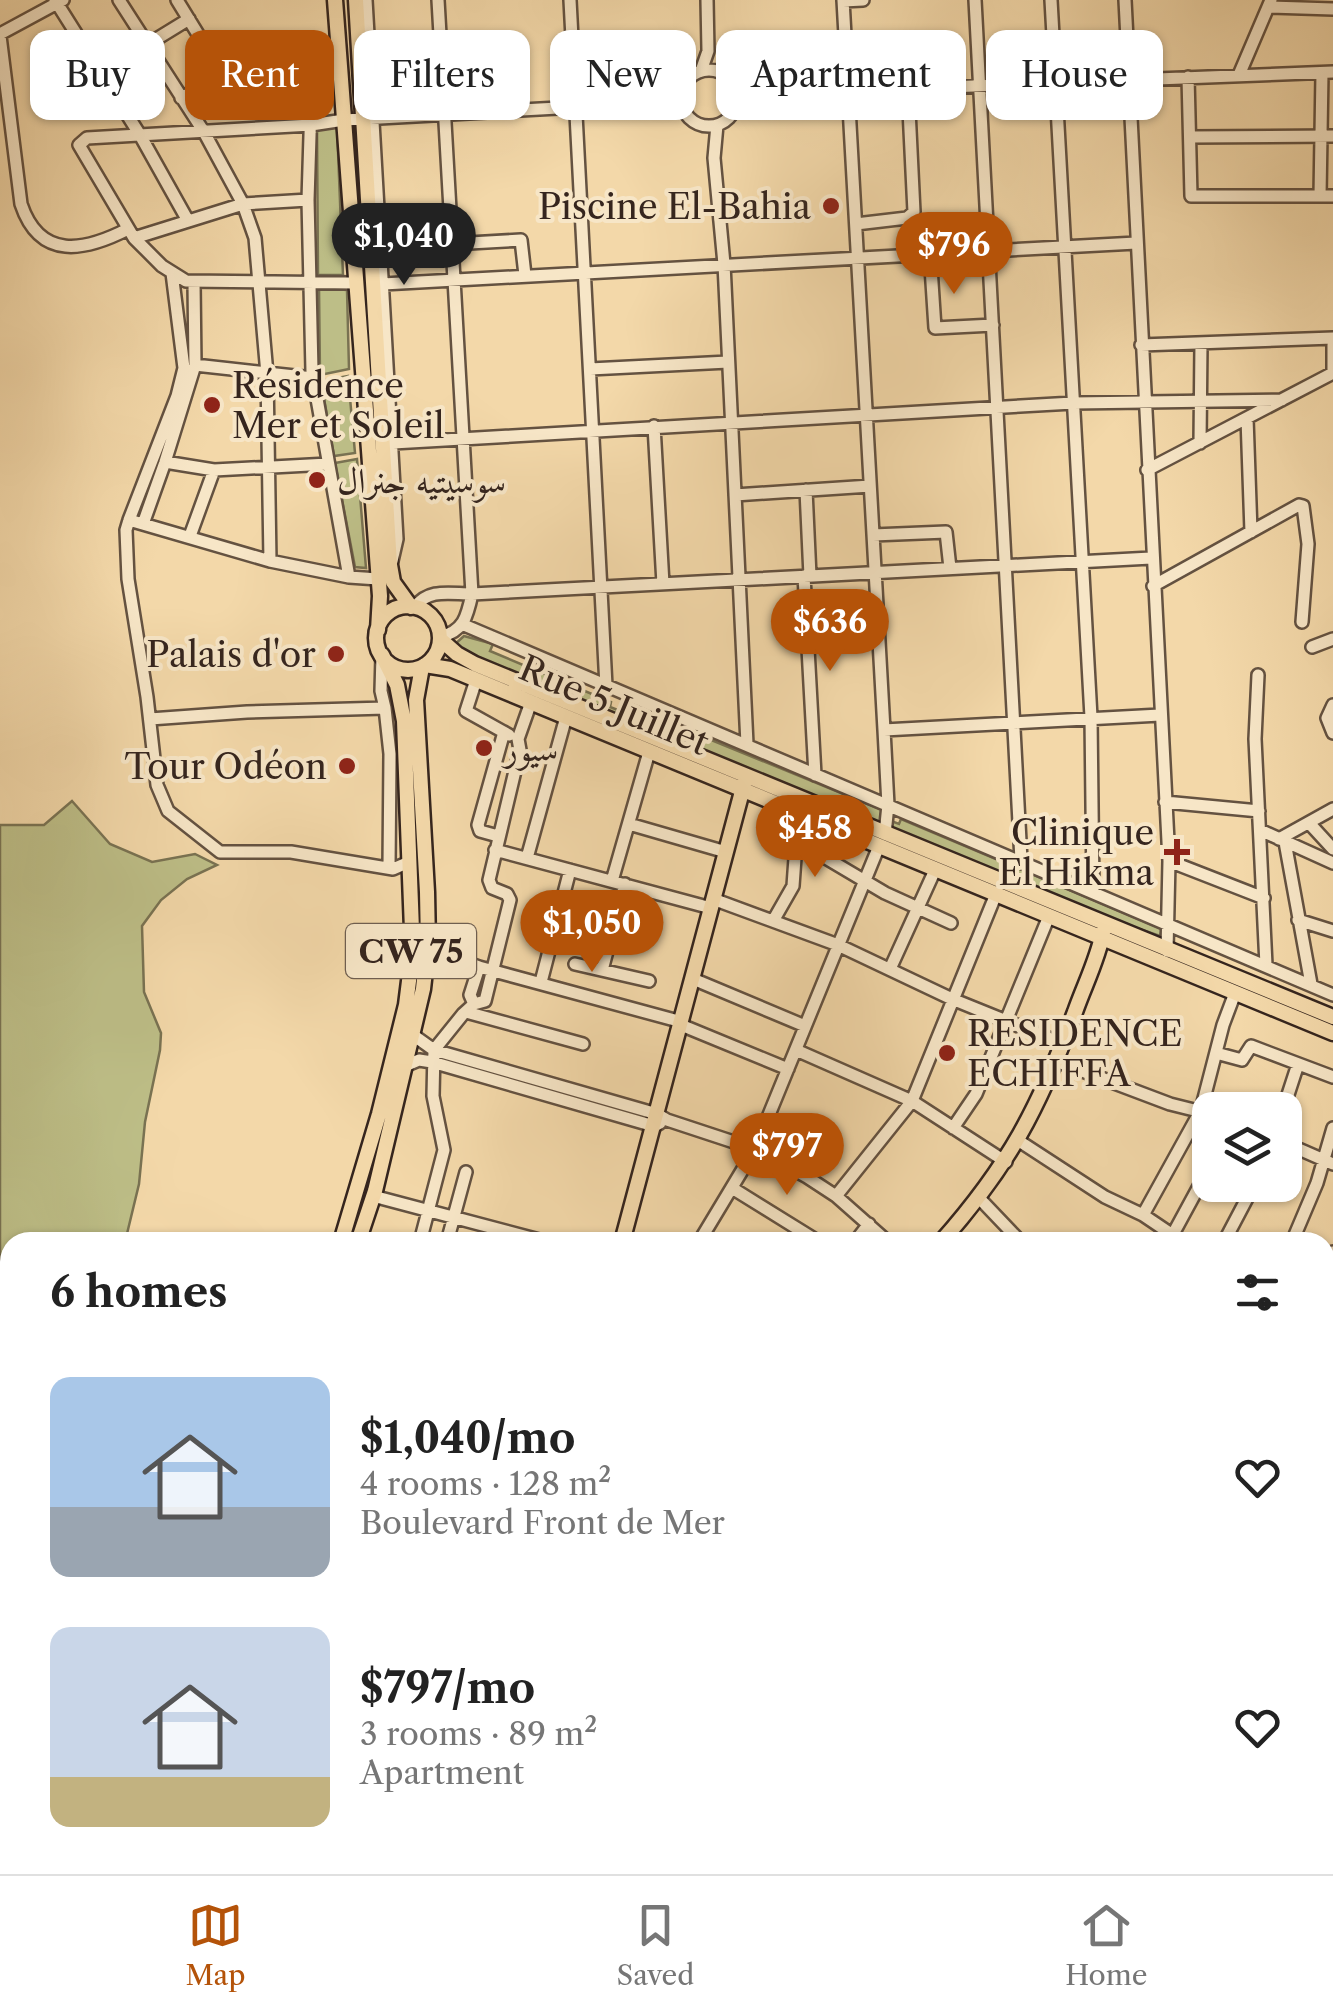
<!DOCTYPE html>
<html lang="en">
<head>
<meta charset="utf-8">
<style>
	:root { --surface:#fff; --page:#f2f2f2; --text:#222; --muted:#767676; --line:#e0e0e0; --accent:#b45309 }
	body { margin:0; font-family:"Libre Caslon Text",Amiri,serif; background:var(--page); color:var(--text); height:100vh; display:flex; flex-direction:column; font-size:38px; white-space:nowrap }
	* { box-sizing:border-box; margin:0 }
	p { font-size:32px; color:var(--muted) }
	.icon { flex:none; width:55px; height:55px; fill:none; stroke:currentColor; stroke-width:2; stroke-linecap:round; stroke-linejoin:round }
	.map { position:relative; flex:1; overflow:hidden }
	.panel { position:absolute; left:0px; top:1232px; width:1335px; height:642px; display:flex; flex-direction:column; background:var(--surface); border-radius:30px 30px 0 0; box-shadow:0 2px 8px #0004 }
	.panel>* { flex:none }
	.banner { position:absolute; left:30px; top:30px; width:1275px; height:90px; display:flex; gap:20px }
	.buttons { position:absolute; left:1192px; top:1092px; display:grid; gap:20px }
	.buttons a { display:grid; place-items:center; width:110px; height:110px; border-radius:20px; background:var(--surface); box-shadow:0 2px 8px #0004; font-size:50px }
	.price { position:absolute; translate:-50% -85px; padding:0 22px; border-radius:35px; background:var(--accent); color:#fff; font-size:32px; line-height:65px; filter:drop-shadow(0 2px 5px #0008) }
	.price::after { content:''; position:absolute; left:50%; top:60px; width:30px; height:22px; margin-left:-15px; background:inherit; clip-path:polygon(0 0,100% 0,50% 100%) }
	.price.on { background:#222; color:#fff }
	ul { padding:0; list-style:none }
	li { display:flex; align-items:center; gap:30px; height:250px; padding:0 50px }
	li span { display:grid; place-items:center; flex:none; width:280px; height:200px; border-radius:20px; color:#555 }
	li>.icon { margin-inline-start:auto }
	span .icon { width:120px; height:120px; fill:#fffc; stroke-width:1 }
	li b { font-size:42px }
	h2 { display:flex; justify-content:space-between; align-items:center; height:120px; padding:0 50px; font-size:42px }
	.pill { padding:0 35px; border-radius:20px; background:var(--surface); box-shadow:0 2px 8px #0004; font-size:35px; line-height:90px }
	.pill.on { background:var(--accent); color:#fff }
	.menu { display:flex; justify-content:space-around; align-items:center; height:140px; border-top:2px solid var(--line); background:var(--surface); font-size:28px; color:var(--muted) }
	.menu a { display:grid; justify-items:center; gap:5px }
	.menu .on { color:var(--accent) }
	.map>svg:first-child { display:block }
	.green { fill:#bdbe87; stroke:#797252; stroke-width:2.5 }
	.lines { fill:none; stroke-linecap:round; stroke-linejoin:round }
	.minor-casing { stroke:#645241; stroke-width:16 }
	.major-casing { stroke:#35251e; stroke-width:19 }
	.minor { stroke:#f7e6c7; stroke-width:11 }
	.major { stroke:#f3d8a9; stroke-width:14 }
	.poi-dot { fill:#8f2418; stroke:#f7e6c7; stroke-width:4 }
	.labels { text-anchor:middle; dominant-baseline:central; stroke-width:8; stroke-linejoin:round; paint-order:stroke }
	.shield { fill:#f7e6c7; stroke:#6f5f51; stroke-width:2.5 }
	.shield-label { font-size:32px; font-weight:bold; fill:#35251e }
	.poi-label { font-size:35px; fill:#35251e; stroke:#f7e6c7; text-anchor:end }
	.street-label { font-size:35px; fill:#35251e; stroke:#f7e6c7 }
</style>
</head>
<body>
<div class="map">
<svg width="1333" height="1874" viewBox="0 0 1333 1874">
	<rect width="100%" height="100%" fill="#f3d8a9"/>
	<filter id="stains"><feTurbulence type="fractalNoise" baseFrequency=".002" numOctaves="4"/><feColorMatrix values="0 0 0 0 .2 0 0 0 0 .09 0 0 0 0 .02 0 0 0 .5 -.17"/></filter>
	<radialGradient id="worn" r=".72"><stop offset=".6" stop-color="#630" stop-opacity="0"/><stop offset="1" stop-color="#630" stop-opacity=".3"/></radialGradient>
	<path class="green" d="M337,127L343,275H318L317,130Z
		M319,288L347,290L349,369L320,375Z
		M348,376L355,453L334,456L321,381Z
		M357,459L366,568L355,567L335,463Z
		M464,636L493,644L490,651L611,702L610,707L633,716L639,711L666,723L668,732L699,744L704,737L885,811L883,818L899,824L901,819L1162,929L1160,936L1084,910L664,735L663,726L640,716L632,722L475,658L454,645Z
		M72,801L110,844L152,862L195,854L217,865L187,879L161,900L142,926L144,992L161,1033L160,1050L145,1122L139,1184L125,1242H10V1538L0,1551V825H44Z
		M0,1734L10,1737V1865H143L144,1874H0Z"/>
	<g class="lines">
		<defs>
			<path id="minor" d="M55,0L140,135L187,219
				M119,0L204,132L243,204L255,238L267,374L270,561L349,577
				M177,0L223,75L312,71L308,200L312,371L349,577L378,579
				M366,0L397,539L392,561
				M438,0L472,594C467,617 464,631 440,637
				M570,0L606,686
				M843,0L884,730L888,805L885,834
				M975,0L1021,860
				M1051,0L1091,717L1093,892
				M1125,0L1169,861L1167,951
				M843,1L863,0
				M1268,7L1333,9
				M0,34L63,0
				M0,36L21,204C40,261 85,251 128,229
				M681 98a28 28 0 1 1 56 0a28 28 0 1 1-56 0Z
				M701,71L708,51L707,0
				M101,73L189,19
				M1239,75L1271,0
				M1188,77L1191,196H1333
				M181,98L223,75
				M736,106L754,97L848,91L1333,72
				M717,125L714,158L724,264L747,744
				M1190,137L1333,136
				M1320,196L1322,73
				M308,200L243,204L134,238L79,145L87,138L311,125L344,120L649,103L683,109
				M856,224L907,218L914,212L908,89
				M134,238L162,266L186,281L355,283
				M452,244L521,240L525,275
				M930,252L935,328L993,325
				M194,283L195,365
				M383,284L1136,243
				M1141,345L1333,338
				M590,369L728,362
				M1333,373V345
				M1247,418L1251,532
				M654,426L663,584
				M393,443L1073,403L1282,400
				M1200,443L1201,343
				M165,462L195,365L313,378
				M214,470L328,464
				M1147,470L1333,373
				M806,490L810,576
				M735,495L870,486
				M129,520L177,396L184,368L172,273
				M143,524L165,462L214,470L190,536
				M873,535L946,532L950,568
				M270,561L129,520L126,530L128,579L147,697L157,785L168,811L220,852H291L393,869L409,862
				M804,576L815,775
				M1153,586L1299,505L1303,506L1308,544L1302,622
				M415,607C429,588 450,594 472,594L1151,558
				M464,625L1333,995
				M1312,647L1333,639
				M1258,675L1255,739L1266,965
				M476,680L466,711L509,735
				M1333,705L1327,718L1333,733
				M385,708L390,754L389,868
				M150,719L247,712L385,708L381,691L382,655
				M884,730L1160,715
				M1165,802L1259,811
				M629,824L726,852
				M1310,824L1333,849
				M1260,830L1333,863
				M498,836L480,831L478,825L504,732
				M1279,839L1333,809
				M1285,842L1311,984
				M495,850L711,908
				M527,858L566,717
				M826,858L885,893L951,923
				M1169,861L1264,898
				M612,881L649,752
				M713,899L838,945L952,999L1063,1044
				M1298,920L1333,931
				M773,921L793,886L795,858L812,818
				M460,960L479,967
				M575,964L649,981
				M890,969L935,870
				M602,970L625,884
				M693,979L805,1026
				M541,982L570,870
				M474,1004L470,995L479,967L682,1022
				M466,1012L583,1044
				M681,1025L788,1069
				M413,1035L434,1050L657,1114L667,1120L755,1149L807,1177L836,1196L888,1242
				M796,1050L912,1101L1006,1162
				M1216,1053L1242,1060L1251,1046L1333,1077
				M1056,1061L1170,1104L1210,1114
				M405,1066L419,1060L432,1062L654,1126L660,1123
				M1283,1110L1298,1064
				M953,1128L976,1094L1049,916
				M1019,1141L1105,1197L1143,1215L1183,1242
				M1285,1143L1333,1164
				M732,1188L819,1242
				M373,1196L547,1242
				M836,1196L912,1101L996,894
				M980,1199L1021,1242
				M1143,1215L1201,1110L1223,1025L1235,993
				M1172,1236L1210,1166
				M420,1242L444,1150L433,1096L434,1050L463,1014L474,1004L485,1001L510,900L507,894L492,888L489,880L520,750L518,739L531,702
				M447,1242L466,1172
				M699,1242L755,1149L879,846
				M855,1242L869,1224
				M1224,1242L1254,1185
				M1292,1242L1317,1183L1333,1128
				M1325,1270L1333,1252
				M1325,1291L1333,1277
				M1325,1804L1333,1805
				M790,1865V1874
				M632,1874L634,1865
				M715,1874L718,1865
				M780,1874L781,1865"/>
			<path id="major" d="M335,0L380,596L378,630
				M356,0L390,565L393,582L411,607
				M376 638a32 32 0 1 1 64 0a32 32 0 1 1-64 0Z
				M440,639L457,654L475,664L1333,1017
				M425,665L450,669L1333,1033
				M341,1242L379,1114L406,1005L410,973L412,930L404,721L397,685L382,655
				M358,1242L375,1191L423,989L428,944L427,892L416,700L422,667
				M622,1242L744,784
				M941,1242C1010,1164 1038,1109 1075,1012C1084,986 1098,959 1103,932
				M1325,1636L1333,1588
				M1325,1715L1333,1668
				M156,1865L160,1874
				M171,1865L173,1874
				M433,1865V1874
				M529,1874L532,1865
				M1285,1874L1287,1865
				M1298,1874L1299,1865"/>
		</defs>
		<use href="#minor" class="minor-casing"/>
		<use href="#major" class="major-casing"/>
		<use href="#minor" class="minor"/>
		<use href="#major" class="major"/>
	</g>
	<g class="poi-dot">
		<circle cx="831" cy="206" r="10"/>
		<circle cx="212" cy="405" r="10"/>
		<circle cx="317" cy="480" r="10"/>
		<circle cx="336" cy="654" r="10"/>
		<circle cx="484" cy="748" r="10"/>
		<circle cx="347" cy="766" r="10"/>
		<path d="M1172 837h10v10h10v10h-10v10h-10v-10h-10v-10h10z"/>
		<circle cx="947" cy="1053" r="10"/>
	</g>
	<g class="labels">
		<rect class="shield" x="346" y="924" width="130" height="54" rx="8"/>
		<g class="shield-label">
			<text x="411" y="951">CW 75</text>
		</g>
		<g class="poi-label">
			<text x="811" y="206">Piscine El-Bahia</text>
			<text x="232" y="385" text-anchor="start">Résidence<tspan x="232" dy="40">Mer et Soleil</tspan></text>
			<text x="337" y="480" text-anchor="start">سوسيتيه جنرال</text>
			<text x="316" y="654">Palais d'or</text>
			<text x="504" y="748" text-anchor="start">سيور</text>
			<text x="327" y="766">Tour Odéon</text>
			<text x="1154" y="832">Clinique<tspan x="1154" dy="40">El Hikma</tspan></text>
			<text x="967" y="1033" text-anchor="start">RESIDENCE<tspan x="967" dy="40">ECHIFFA</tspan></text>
		</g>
		<g class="street-label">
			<text transform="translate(614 705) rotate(23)">Rue 5 Juillet</text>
		</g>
	</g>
	<rect width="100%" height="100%" filter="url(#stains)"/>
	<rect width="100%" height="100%" fill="url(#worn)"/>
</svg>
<div class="buttons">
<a><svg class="icon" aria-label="layers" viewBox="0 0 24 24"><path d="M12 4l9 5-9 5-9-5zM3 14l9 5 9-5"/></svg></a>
</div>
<b class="price on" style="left:404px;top:288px">$1,040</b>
<b class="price" style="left:954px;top:297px">$796</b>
<b class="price" style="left:830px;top:674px">$636</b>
<b class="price" style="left:815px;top:880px">$458</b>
<b class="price" style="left:592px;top:975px">$1,050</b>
<b class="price" style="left:787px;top:1198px">$797</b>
<div class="banner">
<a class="pill">Buy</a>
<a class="pill on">Rent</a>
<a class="pill">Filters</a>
<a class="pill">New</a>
<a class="pill">Apartment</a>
<a class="pill">House</a>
</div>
<section class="panel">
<h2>6 homes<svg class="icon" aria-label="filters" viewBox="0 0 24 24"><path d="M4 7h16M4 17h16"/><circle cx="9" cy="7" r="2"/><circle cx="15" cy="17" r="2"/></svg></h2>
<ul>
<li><span style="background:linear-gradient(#a9c7e8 65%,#9aa5b1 0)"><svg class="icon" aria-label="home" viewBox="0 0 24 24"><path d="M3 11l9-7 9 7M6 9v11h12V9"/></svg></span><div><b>$1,040/mo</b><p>4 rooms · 128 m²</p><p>Boulevard Front de Mer</p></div><svg class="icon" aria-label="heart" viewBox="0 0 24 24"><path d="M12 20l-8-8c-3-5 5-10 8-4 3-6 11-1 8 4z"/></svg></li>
<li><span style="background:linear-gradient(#c9d6e8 75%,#c2b280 0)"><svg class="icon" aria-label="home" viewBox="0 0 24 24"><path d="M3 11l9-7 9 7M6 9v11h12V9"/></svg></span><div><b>$797/mo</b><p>3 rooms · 89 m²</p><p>Apartment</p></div><svg class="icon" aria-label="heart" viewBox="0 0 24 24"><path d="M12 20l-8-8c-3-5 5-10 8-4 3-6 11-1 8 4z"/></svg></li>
</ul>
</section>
</div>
<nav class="menu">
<a class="on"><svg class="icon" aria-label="map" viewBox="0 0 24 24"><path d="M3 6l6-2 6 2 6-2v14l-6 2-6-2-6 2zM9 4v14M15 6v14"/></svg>Map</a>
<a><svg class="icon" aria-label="saved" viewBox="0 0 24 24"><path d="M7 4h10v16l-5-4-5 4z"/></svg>Saved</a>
<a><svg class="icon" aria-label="home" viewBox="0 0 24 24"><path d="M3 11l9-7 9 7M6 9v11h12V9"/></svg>Home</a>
</nav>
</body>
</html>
